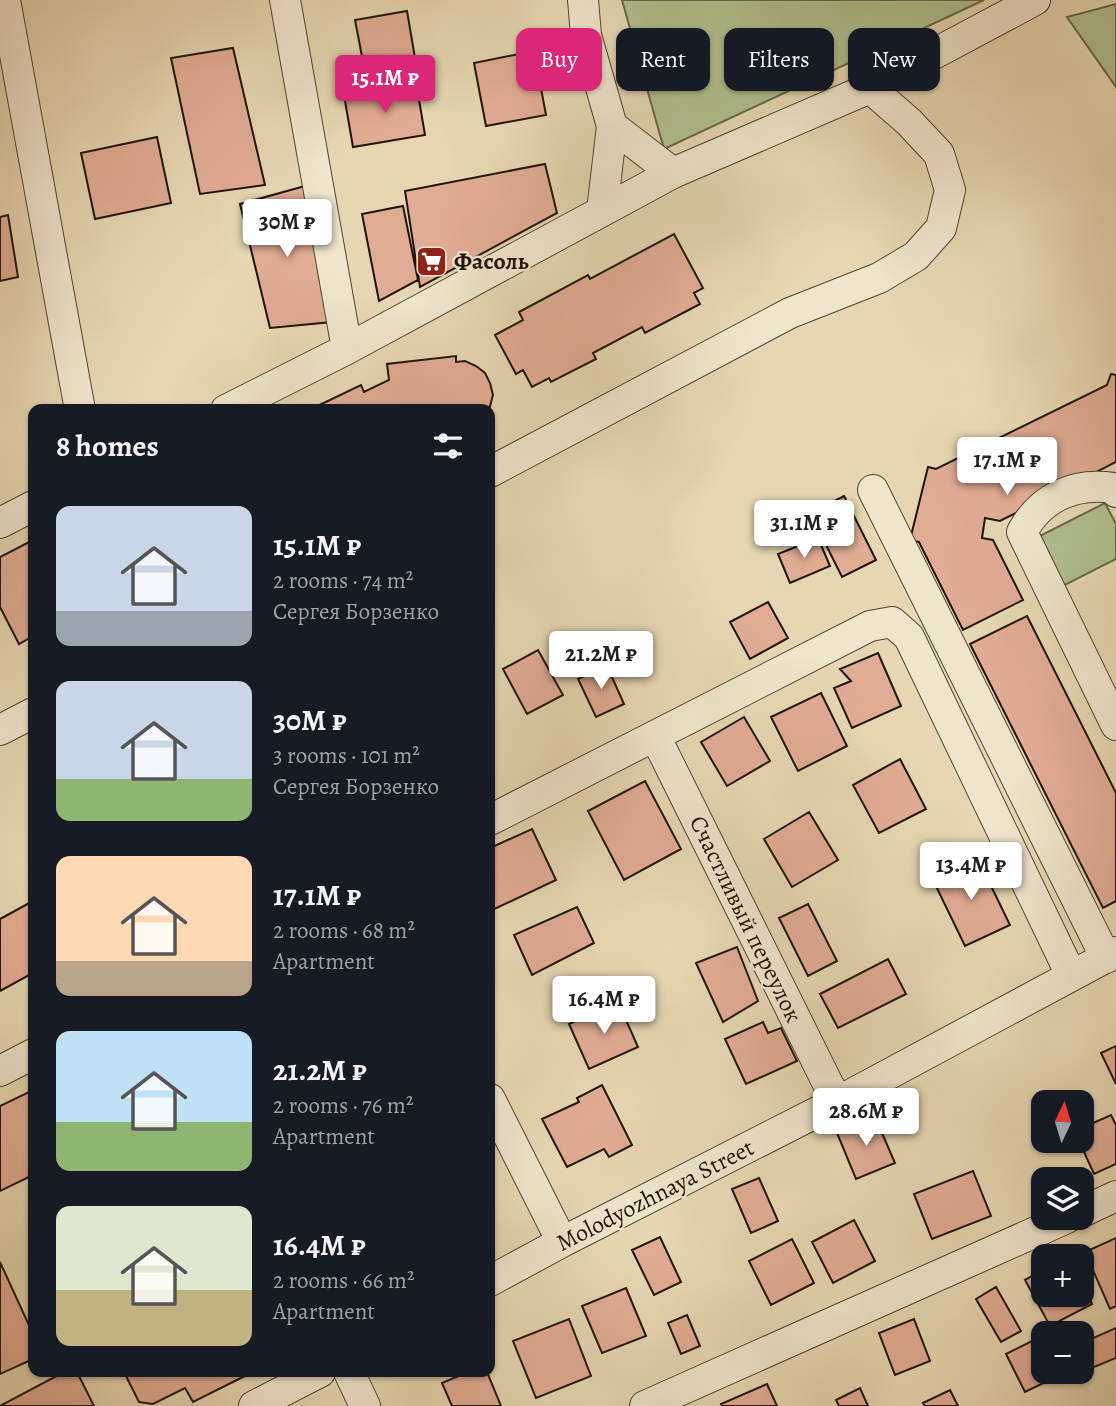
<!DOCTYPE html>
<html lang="en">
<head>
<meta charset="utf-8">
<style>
	:root { --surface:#171b24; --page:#20242c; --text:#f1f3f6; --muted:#9ea1a6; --accent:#db2777 }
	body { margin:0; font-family:Alegreya,serif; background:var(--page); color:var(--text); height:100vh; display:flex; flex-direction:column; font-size:26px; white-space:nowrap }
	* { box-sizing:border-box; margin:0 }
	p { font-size:23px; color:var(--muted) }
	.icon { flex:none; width:38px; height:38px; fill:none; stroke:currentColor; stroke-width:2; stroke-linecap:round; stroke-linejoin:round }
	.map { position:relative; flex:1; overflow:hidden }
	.panel { position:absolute; left:28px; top:404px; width:467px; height:973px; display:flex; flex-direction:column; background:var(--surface); border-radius:14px; box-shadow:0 2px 5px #0004 }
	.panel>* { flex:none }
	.hud { position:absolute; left:516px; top:28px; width:494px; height:63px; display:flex; gap:14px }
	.needle { width:46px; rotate:4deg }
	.controls { position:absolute; left:1031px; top:1090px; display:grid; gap:14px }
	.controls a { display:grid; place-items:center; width:63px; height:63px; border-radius:14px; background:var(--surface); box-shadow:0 2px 5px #0004; font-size:35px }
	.price { position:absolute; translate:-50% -60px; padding:0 16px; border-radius:7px; background:#fff; color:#222; font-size:23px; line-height:46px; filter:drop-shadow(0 2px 4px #0008) }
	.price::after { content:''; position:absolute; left:50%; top:42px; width:21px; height:16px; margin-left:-10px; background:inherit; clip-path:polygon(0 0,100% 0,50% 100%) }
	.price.current { background:var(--accent); color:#fff }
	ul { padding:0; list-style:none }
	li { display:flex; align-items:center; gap:21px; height:175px; padding:0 28px }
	li span { display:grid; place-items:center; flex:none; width:196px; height:140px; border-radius:14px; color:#555 }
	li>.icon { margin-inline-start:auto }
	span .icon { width:84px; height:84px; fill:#fffc; stroke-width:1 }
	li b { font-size:30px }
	h2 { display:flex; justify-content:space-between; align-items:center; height:84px; padding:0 28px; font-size:30px }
	.pill { padding:0 24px; border-radius:14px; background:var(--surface); box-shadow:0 2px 5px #0004; font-size:24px; line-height:63px }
	.pill.current { background:var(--accent); color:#fff }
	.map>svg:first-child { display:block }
	.green { fill:#b0bf8f; stroke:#686a4c; stroke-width:2 }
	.building { fill:#e1ac94; stroke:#201408; stroke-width:2 }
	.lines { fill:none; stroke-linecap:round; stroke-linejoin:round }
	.minor-casing { stroke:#524532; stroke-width:32 }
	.minor { stroke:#efe5cd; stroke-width:30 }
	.labels { text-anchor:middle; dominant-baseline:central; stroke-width:5; stroke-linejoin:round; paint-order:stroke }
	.poi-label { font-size:24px; font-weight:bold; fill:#201408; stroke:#efe5cd; text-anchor:start }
	.street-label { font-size:24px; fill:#201408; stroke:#efe5cd }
</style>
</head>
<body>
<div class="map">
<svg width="1116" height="1406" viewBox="0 0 1116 1406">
	<rect width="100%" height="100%" fill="#e6d7b2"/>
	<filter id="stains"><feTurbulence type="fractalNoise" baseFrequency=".00286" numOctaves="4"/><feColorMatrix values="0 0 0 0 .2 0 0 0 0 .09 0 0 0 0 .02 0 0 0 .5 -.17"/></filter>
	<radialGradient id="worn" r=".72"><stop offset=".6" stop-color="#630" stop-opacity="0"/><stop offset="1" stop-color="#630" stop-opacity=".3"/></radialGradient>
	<path class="green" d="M622,0H984L664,149Z
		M1116,4V87L1067,17Z
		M1105,503L1116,524V559L1055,590L1030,541Z"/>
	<path class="building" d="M407,11L415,58L364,67L355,20Z
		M233,48L265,185L200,194L171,58Z
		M534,51L546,115L486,126L474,63Z
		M416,82L425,135L353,147L344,95Z
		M157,137L171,203L95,219L81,153Z
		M545,164L557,213L420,287L405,191Z
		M305,186L332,322L270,328L240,204Z
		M403,206L418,280L379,301L362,214Z
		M8,215L18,277L0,281V217Z
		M674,234L703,288L694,293L700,304L645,333L642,327L593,353L596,359L551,382L549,378L532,387L523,370L516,374L495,335L523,320L519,312L588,275L590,279Z
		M456,356V362L465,361L476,366L485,373L490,383L493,395L489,410H309L361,385L364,392L389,380L387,364Z
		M1111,374L1116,375V462L1000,521L985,518L982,538L993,540L1023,600L963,630L919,542L910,540L928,467L936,469L1107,385Z
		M844,496L876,560L842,577L810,513Z
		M818,538L830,566L790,583L778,554Z
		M33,540V636L19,644L0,607V557Z
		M768,602L788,638L750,659L730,622Z
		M1027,616L1116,793V901L1103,908L970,644Z
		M538,650L563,695L527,714L503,669Z
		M878,653L901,706L852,728L834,688L851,681L840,669Z
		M607,666L624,704L596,717L578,679Z
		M821,693L847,746L798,771L771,717Z
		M744,717L770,761L727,786L701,742Z
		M900,759L926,809L879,833L853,785Z
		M645,781L681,849L624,880L588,811Z
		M809,812L838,860L792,887L764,839Z
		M532,829L556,880L490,911V848Z
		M532,829L556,880L490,911V848Z
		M977,857L1010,925L965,946L932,878Z
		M33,901V973L0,991V919Z
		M808,904L837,961L808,976L779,918Z
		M577,907L594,943L532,975L514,935Z
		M737,947L758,1001L723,1022L696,963Z
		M888,959L906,994L838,1028L820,994Z
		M618,1002L638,1047L589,1069L569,1024Z
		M763,1022L768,1033L781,1028L797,1061L746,1084L725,1039Z
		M763,1022L768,1033L781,1028L797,1061L746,1084L725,1039Z
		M1116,1046V1084L1101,1053Z
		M602,1085L632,1145L609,1157L604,1149L567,1167L542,1119L579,1102L577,1098Z
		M33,1090V1175L0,1191V1106Z
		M1111,1115L1116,1125V1164L1094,1174L1079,1141H1082V1128Z
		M875,1117L895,1163L856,1179L837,1133Z
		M973,1171L991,1216L932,1239L914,1194Z
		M759,1178L778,1221L751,1233L732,1189Z
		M854,1220L875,1261L833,1283L812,1242Z
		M660,1237L681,1282L654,1295L632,1250Z
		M1116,1238V1306L1110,1309L1085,1252Z
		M792,1239L814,1283L771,1305L749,1261Z
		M0,1262L33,1334V1359L0,1374Z
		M1043,1270V1295H1082V1284L1092,1304L1050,1326L1025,1280Z
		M996,1287L1021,1331L1001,1342L976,1299Z
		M626,1288L646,1336L602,1353L582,1306Z
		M687,1315L700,1346L681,1354L668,1323Z
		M569,1319L591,1376L536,1398L513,1341Z
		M914,1319L930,1361L895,1375L879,1333Z
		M1116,1328V1358L1087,1370L1082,1356V1343Z
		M1032,1341L1043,1362V1372H1048L1052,1379L1025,1392L1006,1354Z
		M64,1372H77L94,1406H0Z
		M64,1372H77L94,1406H0Z
		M124,1372H248L249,1374L193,1402L185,1388L153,1404L139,1402Z
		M468,1372H487L501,1406H452L442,1383Z
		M767,1384L777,1406H722L721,1404Z
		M860,1388L868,1406H839L836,1400Z
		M950,1390L958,1406H925L923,1403Z"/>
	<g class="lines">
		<defs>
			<path id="minor" d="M5,0L80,410
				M285,0L347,349
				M583,0L586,35L612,126L602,211
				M612,126L673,173
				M226,410L347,349L673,173L870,88L1035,0
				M490,472L790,313L879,278L916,256L941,228L950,190L939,154L909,122L870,88
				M873,490L1106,958
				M1116,492L1114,488C1075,482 1041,497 1022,532L1116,725
				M0,523L33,506
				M0,730L33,713
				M655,736L837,1102
				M490,820L870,626L892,622L909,637L1071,975
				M0,1071L33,1054
				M490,1099L562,1242
				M1082,1212L1116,1196
				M490,1281L562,1242L837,1102L1116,952
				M349,1372L365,1406
				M254,1406L320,1372
				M645,1406L1067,1218"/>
		</defs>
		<use href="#minor" class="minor-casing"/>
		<use href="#minor" class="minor"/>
	</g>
	<defs>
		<symbol id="supermarket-square" viewBox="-11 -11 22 22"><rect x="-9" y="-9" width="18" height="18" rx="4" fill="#8f2418" stroke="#efe5cd"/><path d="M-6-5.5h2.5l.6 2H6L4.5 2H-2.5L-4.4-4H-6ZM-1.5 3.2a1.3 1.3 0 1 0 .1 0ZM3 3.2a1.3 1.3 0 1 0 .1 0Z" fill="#fff"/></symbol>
	</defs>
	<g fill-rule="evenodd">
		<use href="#supermarket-square" x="414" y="244" width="35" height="35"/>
	</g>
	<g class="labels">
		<g class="poi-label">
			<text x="454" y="261">Фасоль</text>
		</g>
		<g class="street-label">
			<text transform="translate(746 919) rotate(64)">Счастливый переулок</text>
			<text transform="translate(655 1195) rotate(-27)">Molodyozhnaya Street</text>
		</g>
	</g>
	<rect width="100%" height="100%" filter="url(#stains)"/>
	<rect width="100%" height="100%" fill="url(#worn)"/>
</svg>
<div class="controls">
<a><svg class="needle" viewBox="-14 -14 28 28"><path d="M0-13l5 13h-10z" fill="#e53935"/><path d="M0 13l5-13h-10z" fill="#9ea1a6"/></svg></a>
<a><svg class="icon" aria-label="layers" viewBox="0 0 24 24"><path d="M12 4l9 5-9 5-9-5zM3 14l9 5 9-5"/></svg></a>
<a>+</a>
<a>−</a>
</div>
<b class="price current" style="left:385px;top:115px">15.1M ₽</b>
<b class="price" style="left:287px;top:259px">30M ₽</b>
<b class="price" style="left:1007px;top:497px">17.1M ₽</b>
<b class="price" style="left:804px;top:560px">31.1M ₽</b>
<b class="price" style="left:601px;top:691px">21.2M ₽</b>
<b class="price" style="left:971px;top:902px">13.4M ₽</b>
<b class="price" style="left:604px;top:1036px">16.4M ₽</b>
<b class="price" style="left:866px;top:1148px">28.6M ₽</b>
<div class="hud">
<a class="pill current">Buy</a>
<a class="pill">Rent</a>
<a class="pill">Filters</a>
<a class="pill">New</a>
</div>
<section class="panel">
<h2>8 homes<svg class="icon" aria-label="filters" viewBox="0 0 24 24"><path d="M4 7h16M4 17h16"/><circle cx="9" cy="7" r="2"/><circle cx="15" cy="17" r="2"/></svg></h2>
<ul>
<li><span style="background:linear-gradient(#c9d6e8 75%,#9aa5b1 0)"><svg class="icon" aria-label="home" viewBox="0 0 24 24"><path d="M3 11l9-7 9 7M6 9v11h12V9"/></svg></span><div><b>15.1M ₽</b><p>2 rooms · 74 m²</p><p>Сергея Борзенко</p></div></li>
<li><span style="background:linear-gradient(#c9d6e8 70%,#8fb573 0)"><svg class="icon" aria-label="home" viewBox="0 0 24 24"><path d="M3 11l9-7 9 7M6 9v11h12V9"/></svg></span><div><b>30M ₽</b><p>3 rooms · 101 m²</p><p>Сергея Борзенко</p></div></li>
<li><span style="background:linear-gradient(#ffd9b3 75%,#b9a48a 0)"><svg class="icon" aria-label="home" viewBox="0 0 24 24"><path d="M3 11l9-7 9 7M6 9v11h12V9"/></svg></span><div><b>17.1M ₽</b><p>2 rooms · 68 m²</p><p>Apartment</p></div></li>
<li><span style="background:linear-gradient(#bfe0f5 65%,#8fb573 0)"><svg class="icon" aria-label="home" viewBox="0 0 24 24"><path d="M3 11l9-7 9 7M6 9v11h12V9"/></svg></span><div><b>21.2M ₽</b><p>2 rooms · 76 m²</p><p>Apartment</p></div></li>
<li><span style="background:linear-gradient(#dfe7d0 60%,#c2b280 0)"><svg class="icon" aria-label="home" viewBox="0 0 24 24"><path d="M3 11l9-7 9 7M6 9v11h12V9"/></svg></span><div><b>16.4M ₽</b><p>2 rooms · 66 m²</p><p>Apartment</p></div></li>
</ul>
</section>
</div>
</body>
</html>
